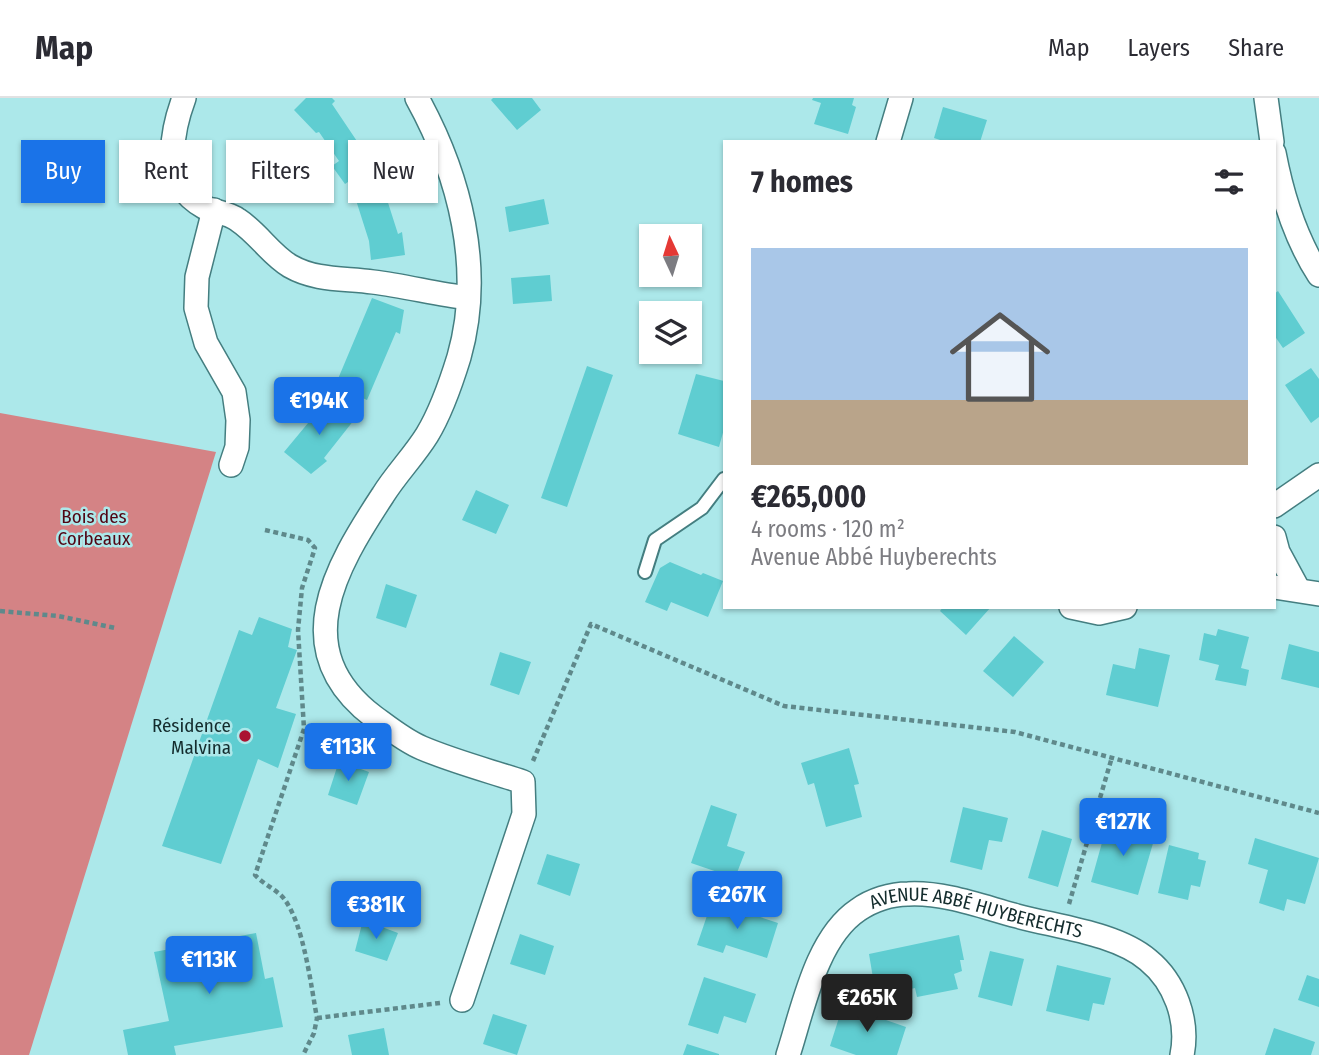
<!DOCTYPE html>
<html lang="en">
<head>
<meta charset="utf-8">
<style>
	:root { --surface:#fff; --page:#f7f7f7; --text:#2b2b33; --muted:#7c7c81; --line:#e1e1e2; --accent:#1a73e8 }
	body { margin:0; font-family:"Fira Sans Condensed",sans-serif; background:var(--page); color:var(--text); height:100vh; display:flex; flex-direction:column; font-size:26px; white-space:nowrap }
	* { box-sizing:border-box; margin:0 }
	p { font-size:23px; color:var(--muted) }
	.icon { flex:none; width:38px; height:38px; fill:none; stroke:currentColor; stroke-width:2; stroke-linecap:round; stroke-linejoin:round }
	.map { position:relative; flex:1; overflow:hidden }
	.details { position:absolute; left:723px; top:42px; width:553px; height:469px; display:flex; flex-direction:column; background:var(--surface); border-radius:0px; box-shadow:0 2px 5px #0004 }
	.details>* { flex:none }
	.hud { position:absolute; left:21px; top:42px; width:597px; height:63px; display:flex; gap:14px }
	.needle { width:46px; rotate:356deg }
	.buttons { position:absolute; left:639px; top:126px; display:grid; gap:14px }
	.buttons a { display:grid; place-items:center; width:63px; height:63px; border-radius:0px; background:var(--surface); box-shadow:0 2px 5px #0004; font-size:35px }
	.price { position:absolute; translate:-50% -60px; padding:0 16px; border-radius:7px; background:var(--accent); color:#fff; font-size:23px; line-height:46px; filter:drop-shadow(0 2px 4px #0008) }
	.price::after { content:''; position:absolute; left:50%; top:42px; width:21px; height:16px; margin-left:-10px; background:inherit; clip-path:polygon(0 0,100% 0,50% 100%) }
	.price.active { background:#222; color:#fff }
	ul { padding:0; list-style:none }
	li { display:grid; align-content:center; gap:14px; height:371px; padding:0 28px }
	li+li { border-top:2px solid var(--line) }
	li span { display:grid; place-items:center; height:217px; border-radius:0px; color:#555 }
	li>.icon { margin-inline-start:auto }
	span .icon { width:126px; height:126px; fill:#fffc; stroke-width:1 }
	li b { font-size:30px }
	h2 { display:flex; justify-content:space-between; align-items:center; height:84px; padding:0 28px; font-size:30px }
	.tag { padding:0 24px; border-radius:0px; background:var(--surface); box-shadow:0 2px 5px #0004; font-size:24px; line-height:63px }
	.tag.active { background:var(--accent); color:#fff }
	header { display:flex; align-items:center; gap:42px; box-sizing:border-box; height:98px; padding:0 35px; background:var(--surface); border-bottom:2px solid var(--line) }
	header strong { font-size:33px }
	nav { display:flex; gap:38px; margin-inline-start:auto; font-size:24px }
	.map>svg:first-child { display:block }
	.forest { fill:#d48385 }
	.building { fill:#5fcdd1 }
	.lines { fill:none; stroke-linecap:round; stroke-linejoin:round }
	.service-casing { stroke:#447e80; stroke-width:16 }
	.minor-casing { stroke:#447e80; stroke-width:26 }
	.path { stroke:#5f898b; stroke-width:4.5; stroke-dasharray:5 3.5; stroke-linecap:butt }
	.service { stroke:#fff; stroke-width:12 }
	.minor { stroke:#fff; stroke-width:23 }
	.poi-dot { fill:#aa1332; stroke:#ace8ea; stroke-width:2.5 }
	.labels { text-anchor:middle; dominant-baseline:central; stroke-width:5; stroke-linejoin:round; paint-order:stroke }
	.park-label { font-size:19px; fill:#510614; stroke:#ace8ea }
	.poi-label { font-size:19px; fill:#142c2d; stroke:#ace8ea; text-anchor:end }
	.street-label { font-size:19px; fill:#142c2d; stroke:#ace8ea }
</style>
</head>
<body>
<header>
<strong>Map</strong>
<nav><a>Map</a><a>Layers</a><a>Share</a></nav>
</header>
<div class="map">
<svg width="1319" height="957" viewBox="0 0 1319 957">
	<rect width="100%" height="100%" fill="#ace8ea"/>
	<path class="forest" d="M0,315L216,354L29,957H0Z"/>
	<path class="building" d="M306,0H332L335,3L332,6L373,67L345,86L332,68L339,63L319,34L316,35L294,12Z
		M493,0H532L541,12L517,32L491,2Z
		M813,0H854L852,7L856,9L848,36L814,26L821,5L812,2Z
		M943,9L987,22L980,44H946L934,40Z
		M383,89L398,136L402,134L405,157L371,162L369,143L355,99Z
		M544,101L549,126L509,134L505,109Z
		M550,177L552,203L513,206L511,180Z
		M1278,193L1305,235L1283,250L1274,237V196Z
		M372,200L404,212L400,236L396,234L367,302L335,288Z
		M587,268L613,277L567,409L541,400Z
		M1311,270L1319,281V319L1311,325L1285,287Z
		M696,276L724,283V331L719,349L678,336Z
		M328,301L354,322L324,360L327,363L311,376L284,354Z
		M476,392L509,407L496,436L462,422Z
		M670,464L701,477L703,475L723,483L708,519L671,504L667,513L645,504L660,470Z
		M386,486L417,497L406,530L376,520Z
		M943,509H991L966,537L940,513Z
		M259,519L292,531L288,549L297,552L276,610L296,616L278,670L258,661L221,766L162,748L239,532L252,537Z
		M1218,531L1249,539L1241,570L1249,572L1246,588L1215,582L1219,567L1199,562L1204,535L1216,538Z
		M1014,538L1044,564L1013,599L983,573Z
		M1289,546L1319,554V590L1281,581Z
		M1139,550L1170,557L1158,609L1106,597L1113,566L1135,571Z
		M500,554L531,564L519,597L490,587Z
		M849,650L859,686L854,687L862,719L826,729L814,685L808,687L801,665Z
		M339,663L369,674L357,707L328,697Z
		M711,707L737,716L727,748L745,754L735,780L691,765Z
		M963,709L1008,720L1002,744L989,742L982,772L950,764Z
		M1108,723L1156,735L1138,797L1091,784Z
		M1042,732L1072,741L1058,789L1028,780Z
		M1255,740L1319,760L1305,806L1287,801L1284,813L1259,805L1268,772L1248,766Z
		M1169,747L1199,755L1198,761L1206,763L1200,789L1191,787L1188,802L1158,795Z
		M547,756L580,766L570,798L537,786Z
		M712,803L778,825L767,860L726,847L723,855L697,847Z
		M363,822L398,835L387,863L355,853Z
		M256,835L265,881L273,879L283,929L174,948L176,957H128L123,932L169,923L154,854Z
		M520,836L554,848L545,877L510,866Z
		M959,837L964,862H960L962,873L954,876L958,891L917,899L915,890L885,897L882,879L873,880L869,856Z
		M990,853L1024,861L1012,908L978,899Z
		M1057,867L1111,880L1104,907L1093,905L1089,923L1046,913Z
		M1307,877L1319,881V909L1298,902Z
		M704,879L756,896L746,925L724,918L718,936L688,927Z
		M843,907L906,929L897,957H856L830,948Z
		M493,916L527,927L517,957L483,946Z
		M384,930L389,957H352L348,937Z
		M1274,930L1315,944L1311,957H1265Z
		M687,946L719,956V957H683Z"/>
	<g class="lines">
		<defs>
			<path id="service" d="M645,474L655,442L702,410L724,381"/>
			<g id="minor">
				<path d="M184,0C170,38 162,86 204,109C215,115 227,114 238,122C258,135 270,156 290,168C316,183 345,180 373,184C405,188 436,196 468,200"/>
				<path d="M417,0C460,78 484,171 459,259C451,285 441,314 427,337C414,358 396,376 383,397C335,470 286,552 374,619C389,630 405,643 422,650C455,664 490,673 523,684L524,716L462,902"/>
				<path d="M1266,0L1272,44"/>
				<path d="M888,44L901,0"/>
				<path d="M1274,55C1282,97 1295,140 1319,177"/>
				<path d="M214,112L197,179L196,210L206,245L234,294L238,322L237,349L231,367"/>
				<path d="M1274,408L1319,377"/>
				<path d="M1274,439L1278,454L1298,491"/>
				<path d="M1274,489L1319,496"/>
				<path d="M1071,509L1099,515L1125,509"/>
				<path id="s1" d="M788,957C803,911 816,840 858,812C872,802 891,796 908,796C944,794 983,809 1017,818C1057,829 1116,835 1148,862C1175,884 1189,922 1182,957"/>
			</g>
		</defs>
		<use href="#service" class="service-casing"/>
		<use href="#minor" class="minor-casing"/>
		<path class="path" d="M265,432L308,442L315,450L302,490L298,532L304,631L255,777C264,787 278,792 285,802C304,828 311,888 317,920L314,935L303,957
			M0,513L58,518L115,530
			M533,663L591,526L784,608L1015,634L1319,715
			M1069,806L1112,659
			M317,920L440,905"/>
		<use href="#service" class="service"/>
		<use href="#minor" class="minor"/>
	</g>
	<circle class="poi-dot" cx="245" cy="638" r="7"/>
	<g class="labels">
		<g class="park-label">
			<text x="94" y="418">Bois des<tspan x="94" dy="22">Corbeaux</tspan></text>
		</g>
		<g class="poi-label">
			<text x="231" y="627">Résidence<tspan x="231" dy="22">Malvina</tspan></text>
		</g>
		<g class="street-label">
			<text stroke="none"><textPath href="#s1" startOffset="287">AVENUE ABBÉ HUYBERECHTS</textPath></text>
		</g>
	</g>
</svg>
<div class="buttons">
<a><svg class="needle" viewBox="-14 -14 28 28"><path d="M0-13l5 13h-10z" fill="#e53935"/><path d="M0 13l5-13h-10z" fill="#7c7c81"/></svg></a>
<a><svg class="icon" aria-label="layers" viewBox="0 0 24 24"><path d="M12 4l9 5-9 5-9-5zM3 14l9 5 9-5"/></svg></a>
</div>
<b class="price" style="left:319px;top:339px">€194K</b>
<b class="price" style="left:348px;top:685px">€113K</b>
<b class="price" style="left:1123px;top:760px">€127K</b>
<b class="price" style="left:737px;top:833px">€267K</b>
<b class="price" style="left:376px;top:843px">€381K</b>
<b class="price" style="left:209px;top:898px">€113K</b>
<b class="price active" style="left:867px;top:936px">€265K</b>
<div class="hud">
<a class="tag active">Buy</a>
<a class="tag">Rent</a>
<a class="tag">Filters</a>
<a class="tag">New</a>
</div>
<section class="details">
<h2>7 homes<svg class="icon" aria-label="filters" viewBox="0 0 24 24"><path d="M4 7h16M4 17h16"/><circle cx="9" cy="7" r="2"/><circle cx="15" cy="17" r="2"/></svg></h2>
<ul>
<li><span style="background:linear-gradient(#a9c7e8 70%,#b9a48a 0)"><svg class="icon" aria-label="home" viewBox="0 0 24 24"><path d="M3 11l9-7 9 7M6 9v11h12V9"/></svg></span><div><b>€265,000</b><p>4 rooms · 120 m²</p><p>Avenue Abbé Huyberechts</p></div></li>
</ul>
</section>
</div>
</body>
</html>
